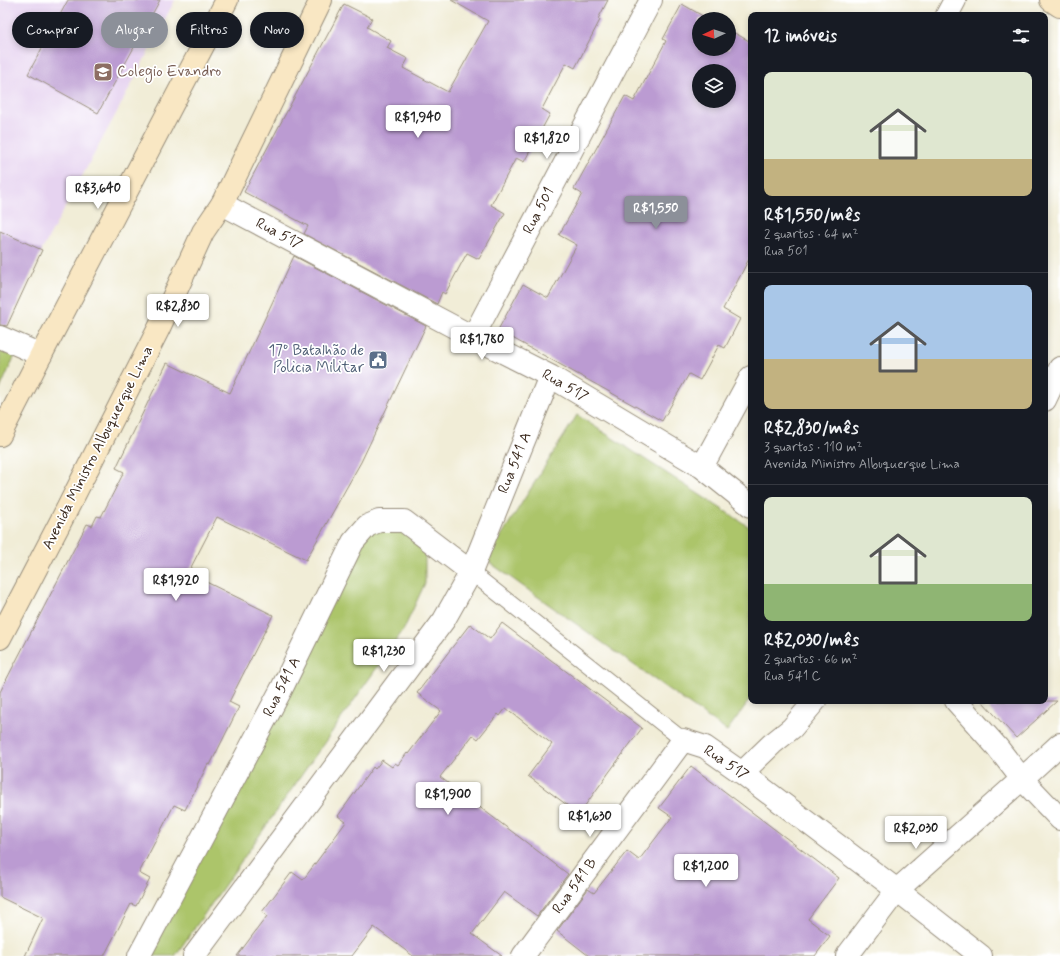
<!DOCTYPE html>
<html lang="pt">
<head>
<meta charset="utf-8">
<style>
	:root { --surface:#171b24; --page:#242831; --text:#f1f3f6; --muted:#9ea1a6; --line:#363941; --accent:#8c9099 }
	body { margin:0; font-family:Mynerve,sans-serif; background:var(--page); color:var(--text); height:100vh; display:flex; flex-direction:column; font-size:15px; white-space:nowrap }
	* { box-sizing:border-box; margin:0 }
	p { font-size:13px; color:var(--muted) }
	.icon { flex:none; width:22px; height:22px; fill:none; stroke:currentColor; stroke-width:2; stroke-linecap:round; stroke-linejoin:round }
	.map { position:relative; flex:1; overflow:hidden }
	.sheet { position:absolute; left:748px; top:12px; width:300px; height:692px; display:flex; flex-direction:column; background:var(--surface); border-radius:8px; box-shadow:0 2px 6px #0003 }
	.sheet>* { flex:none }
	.top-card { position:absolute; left:12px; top:12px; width:380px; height:36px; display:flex; gap:8px }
	.needle { width:26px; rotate:266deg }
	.buttons { position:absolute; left:692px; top:12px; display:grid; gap:8px }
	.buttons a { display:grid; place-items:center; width:44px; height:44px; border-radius:50%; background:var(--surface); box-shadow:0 2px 6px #0003; font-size:20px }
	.price { position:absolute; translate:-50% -34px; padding:0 9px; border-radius:4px; background:#fff; color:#222; font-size:13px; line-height:26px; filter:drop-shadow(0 1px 2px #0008) }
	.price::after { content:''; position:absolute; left:50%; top:24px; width:12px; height:9px; margin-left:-6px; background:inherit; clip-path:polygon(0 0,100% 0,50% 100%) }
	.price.selected { background:var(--accent); color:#fff }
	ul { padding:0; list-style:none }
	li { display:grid; align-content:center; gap:8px; height:212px; padding:0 16px }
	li+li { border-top:1px solid var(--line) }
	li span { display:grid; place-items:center; height:124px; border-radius:8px; color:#555 }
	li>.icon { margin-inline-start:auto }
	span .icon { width:72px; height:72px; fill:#fffc; stroke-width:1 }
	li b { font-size:17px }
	h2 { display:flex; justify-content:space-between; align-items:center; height:48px; padding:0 16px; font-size:17px }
	.pill { padding:0 14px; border-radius:18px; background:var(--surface); box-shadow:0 2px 6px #0003; font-size:14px; line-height:36px }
	.pill.selected { background:var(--accent); color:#fff }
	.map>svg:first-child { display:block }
	.built { fill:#e6d3f0 }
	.green { fill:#acc56a; stroke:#747844 }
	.building { fill:#bb9bd2; fill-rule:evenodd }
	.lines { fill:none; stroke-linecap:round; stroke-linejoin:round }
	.lane-casing { stroke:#968c7a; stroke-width:17 }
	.street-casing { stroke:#968c7a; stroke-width:24 }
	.secondary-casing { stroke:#968c7a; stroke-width:24 }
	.lane { stroke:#fff; stroke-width:15 }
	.street { stroke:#fff; stroke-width:22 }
	.secondary { stroke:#f9e7c3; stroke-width:22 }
	.labels { text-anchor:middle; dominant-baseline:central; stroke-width:3.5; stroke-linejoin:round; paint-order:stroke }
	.education-label { font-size:15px; fill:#785e54; stroke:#fff; text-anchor:start }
	.street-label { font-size:15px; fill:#3b2a1e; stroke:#fff }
	.service-label { font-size:15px; fill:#4e5e75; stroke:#fff; text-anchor:end }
</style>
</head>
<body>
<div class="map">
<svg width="1060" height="956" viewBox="0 0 1060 956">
	<rect width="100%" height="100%" fill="#fff"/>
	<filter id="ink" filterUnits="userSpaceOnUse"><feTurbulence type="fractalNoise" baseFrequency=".025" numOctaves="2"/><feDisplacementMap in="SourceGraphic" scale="8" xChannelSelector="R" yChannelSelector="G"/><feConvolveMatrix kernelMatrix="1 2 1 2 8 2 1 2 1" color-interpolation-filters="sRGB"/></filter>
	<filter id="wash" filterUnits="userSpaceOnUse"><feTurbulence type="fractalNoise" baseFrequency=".012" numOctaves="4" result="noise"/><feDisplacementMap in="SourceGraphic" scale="16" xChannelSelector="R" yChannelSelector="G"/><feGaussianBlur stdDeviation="0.9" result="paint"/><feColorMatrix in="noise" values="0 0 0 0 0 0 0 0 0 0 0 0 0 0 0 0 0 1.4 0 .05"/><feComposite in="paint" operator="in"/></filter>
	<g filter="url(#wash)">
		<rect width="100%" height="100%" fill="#f1edd7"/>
		<path class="built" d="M0,0H175L117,112L42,250L0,231Z"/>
		<path class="green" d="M0,348L15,355L0,389Z
			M577,415L751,528V698L727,731L486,560Z
			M370,526L411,529L425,552V583L404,629L175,956H147Z"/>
		<g id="blocks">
			<path class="building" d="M68,0H160L98,113L28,74Z
				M451,0H608L598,19L600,20L575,68L566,63L542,109L550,114L524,162L516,158L491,205L505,213L479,259L467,253L445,294L442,292L437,304L304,234L308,226L244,192L344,4L372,18L367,27L391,41L387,48L408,59L403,68L448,92L488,21Z
				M682,4L708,19H699V49H729V30L751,42V255L723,309L740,319L725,348L719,345L700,380L689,374L662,421L498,330L523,284L548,298L577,245L559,235L582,194L574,189L625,96L634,101L666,41L663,39ZM699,71H729V101H699Z
				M0,231L42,250L7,326L0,325Z
				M294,256L426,326L361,462L306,560L217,517L188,573L273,615L229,702L239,707L210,765L208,764L185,810L174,805L139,873L150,879L136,906L131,904L104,956H25L43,918L0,897V692L87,524L92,526L97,516L101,517L124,472L116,468L167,363L230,393Z
				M502,623L531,645L642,728L610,771L579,814L528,776L552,744L506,708L500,716L498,714L478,739L473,735L440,777L568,874L537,916L504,892L472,934L502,956H413L374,927L352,956H237L267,916L262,912L292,872L303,880L346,822L338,816L373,767L375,769L382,760L392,767L395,763L398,765L407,753L408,754L441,711L417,693L470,624L490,639Z
				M982,701H1057L1016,738Z
				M691,766L839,878L808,919L830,936L815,956H589L557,931L588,889L594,893L627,851L639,860L672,817L659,808Z"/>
		</g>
	</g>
	<g filter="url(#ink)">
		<use href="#blocks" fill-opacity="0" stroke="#968c7a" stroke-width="1"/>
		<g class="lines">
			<defs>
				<path id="lane" d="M471,572L683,740"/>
				<path id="street" d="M947,15L955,0
					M222,204L473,337L550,376L702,467L751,506
					M0,337L41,355
					M473,337L651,0
					M1045,400L1060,368
					M702,467L751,377
					M956,701L997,747L1022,779L1060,819
					M742,773L772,744L792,728L815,701
					M139,956L281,690L353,542L367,526L379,521H404L471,572
					M194,956L444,620L471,572L550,376
					M523,956L683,740L705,747L742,773L897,890L981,956
					M847,956L897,890L1022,779L1060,744"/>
				<path id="secondary" d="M1051,0L1060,6
					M0,435L41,355L227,0
					M0,638L63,517L159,328L203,232L222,204L321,0"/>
			</defs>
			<use href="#lane" class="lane-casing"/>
			<use href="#street" class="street-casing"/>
			<use href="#secondary" class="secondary-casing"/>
			<use href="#lane" class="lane"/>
			<use href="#street" class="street"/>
			<use href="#secondary" class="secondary"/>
		</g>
	</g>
	<defs>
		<symbol id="school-square" viewBox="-11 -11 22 22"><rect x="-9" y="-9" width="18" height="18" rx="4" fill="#8d6e63" stroke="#fff"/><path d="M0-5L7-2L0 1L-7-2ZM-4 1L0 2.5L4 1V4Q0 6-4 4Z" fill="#fff"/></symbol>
		<symbol id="civic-square" viewBox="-11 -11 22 22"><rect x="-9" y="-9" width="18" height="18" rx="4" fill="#5c6f8a" stroke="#fff"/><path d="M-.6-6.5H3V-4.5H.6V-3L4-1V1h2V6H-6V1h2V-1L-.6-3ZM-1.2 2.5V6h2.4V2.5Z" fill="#fff"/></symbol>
	</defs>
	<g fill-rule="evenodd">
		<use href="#school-square" x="92" y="61" width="22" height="22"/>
		<use href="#civic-square" x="367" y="349" width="22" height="22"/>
	</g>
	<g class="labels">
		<g class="education-label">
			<text x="117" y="72">Colegio Evandro</text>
		</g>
		<g class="street-label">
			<text transform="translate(539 211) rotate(-62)">Rua 501</text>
			<text transform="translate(279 234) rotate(28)">Rua 517</text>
			<text transform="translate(565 386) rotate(30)">Rua 517</text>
			<text transform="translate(98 448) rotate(-63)">Avenida Ministro Albuquerque Lima</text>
			<text transform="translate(515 463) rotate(-68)">Rua 541 A</text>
			<text transform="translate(282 687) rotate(-63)">Rua 541 A</text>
			<text transform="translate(726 763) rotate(34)">Rua 517</text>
			<text transform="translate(575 886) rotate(-54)">Rua 541 B</text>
		</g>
		<g class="service-label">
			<text x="364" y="351">17º Batalhão de<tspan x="364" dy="17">Policia Militar</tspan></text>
		</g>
	</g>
</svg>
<div class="buttons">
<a><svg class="needle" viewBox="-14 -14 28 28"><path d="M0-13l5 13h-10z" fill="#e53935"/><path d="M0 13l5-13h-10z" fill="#9ea1a6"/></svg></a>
<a><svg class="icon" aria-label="layers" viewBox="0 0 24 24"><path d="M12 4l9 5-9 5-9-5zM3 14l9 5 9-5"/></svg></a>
</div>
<b class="price" style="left:418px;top:139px">R$1,940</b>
<b class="price" style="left:547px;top:160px">R$1,820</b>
<b class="price" style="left:98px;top:210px">R$3,640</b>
<b class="price selected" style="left:656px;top:230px">R$1,550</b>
<b class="price" style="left:178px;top:328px">R$2,830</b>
<b class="price" style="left:482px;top:361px">R$1,780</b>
<b class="price" style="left:176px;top:602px">R$1,920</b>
<b class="price" style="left:384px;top:673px">R$1,230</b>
<b class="price" style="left:448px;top:816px">R$1,900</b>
<b class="price" style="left:590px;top:838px">R$1,630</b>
<b class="price" style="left:916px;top:850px">R$2,030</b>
<b class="price" style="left:706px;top:888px">R$1,200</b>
<div class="top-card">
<a class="pill">Comprar</a>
<a class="pill selected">Alugar</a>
<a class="pill">Filtros</a>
<a class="pill">Novo</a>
</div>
<section class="sheet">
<h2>12 imóveis<svg class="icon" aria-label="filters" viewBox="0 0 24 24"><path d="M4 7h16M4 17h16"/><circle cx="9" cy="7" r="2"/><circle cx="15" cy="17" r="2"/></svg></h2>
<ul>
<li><span style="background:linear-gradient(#dfe7d0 70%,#c2b280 0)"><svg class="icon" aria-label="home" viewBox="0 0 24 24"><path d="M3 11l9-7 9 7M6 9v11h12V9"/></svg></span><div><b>R$1,550/mês</b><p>2 quartos · 64 m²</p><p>Rua 501</p></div></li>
<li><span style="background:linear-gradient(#a9c7e8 60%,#c2b280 0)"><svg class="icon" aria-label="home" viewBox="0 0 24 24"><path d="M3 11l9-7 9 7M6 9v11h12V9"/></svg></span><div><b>R$2,830/mês</b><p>3 quartos · 110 m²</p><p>Avenida Ministro Albuquerque Lima</p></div></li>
<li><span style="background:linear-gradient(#dfe7d0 70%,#8fb573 0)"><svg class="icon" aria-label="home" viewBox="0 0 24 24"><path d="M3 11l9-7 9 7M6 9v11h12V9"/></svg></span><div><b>R$2,030/mês</b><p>2 quartos · 66 m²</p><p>Rua 541 C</p></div></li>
</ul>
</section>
</div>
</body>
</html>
